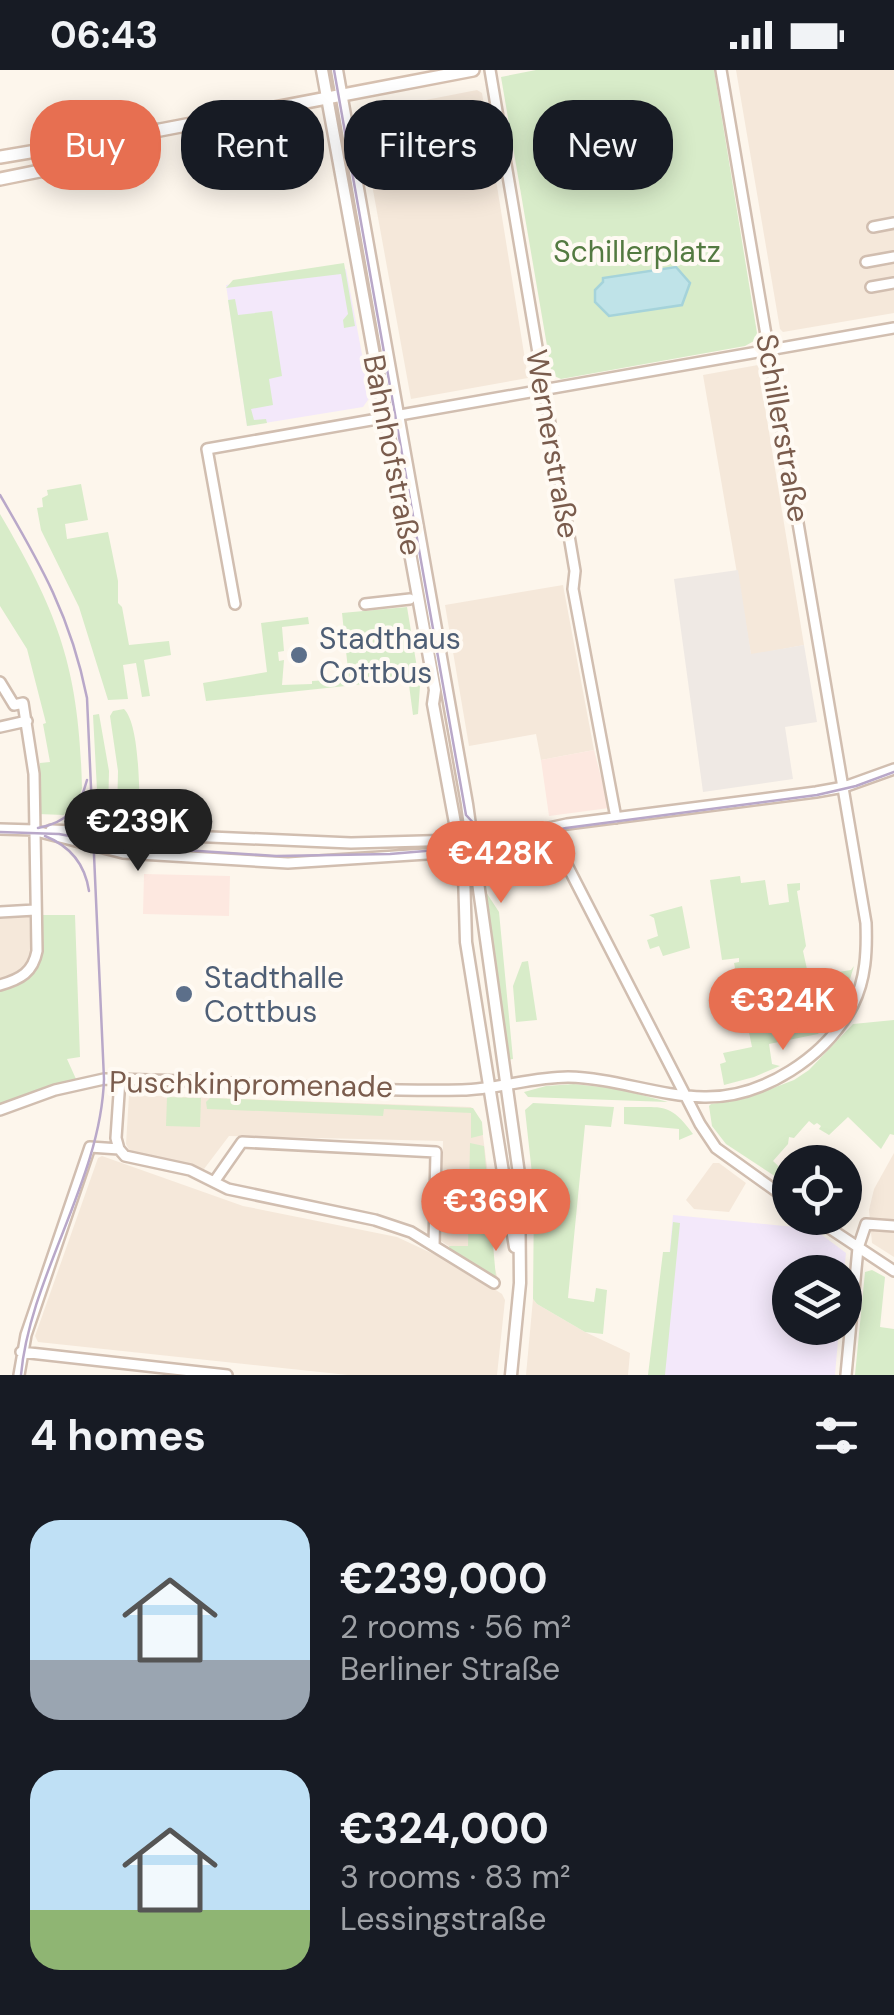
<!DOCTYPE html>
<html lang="en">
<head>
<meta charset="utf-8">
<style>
	:root { --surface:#171b24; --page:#20242c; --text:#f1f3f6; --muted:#9ea1a6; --accent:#e76f51 }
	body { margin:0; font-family:"DM Sans",sans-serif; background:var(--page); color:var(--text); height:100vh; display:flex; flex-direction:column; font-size:38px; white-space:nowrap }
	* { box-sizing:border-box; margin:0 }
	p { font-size:32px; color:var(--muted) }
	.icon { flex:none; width:55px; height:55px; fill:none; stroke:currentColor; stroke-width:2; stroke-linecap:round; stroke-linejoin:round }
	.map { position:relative; height:1305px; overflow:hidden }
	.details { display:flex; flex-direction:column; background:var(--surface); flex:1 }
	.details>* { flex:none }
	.top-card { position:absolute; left:30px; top:30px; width:835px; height:90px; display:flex; gap:20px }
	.tools { position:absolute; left:772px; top:1075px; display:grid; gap:20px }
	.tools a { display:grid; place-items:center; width:90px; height:90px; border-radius:50%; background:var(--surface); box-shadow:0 5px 25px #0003; font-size:50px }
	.price { position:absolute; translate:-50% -85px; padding:0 22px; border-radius:35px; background:var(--accent); color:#fff; font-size:32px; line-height:65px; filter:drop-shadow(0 2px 5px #0008) }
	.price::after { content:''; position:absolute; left:50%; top:60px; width:30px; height:22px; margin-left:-15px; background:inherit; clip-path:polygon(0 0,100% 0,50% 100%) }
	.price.selected { background:#222; color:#fff }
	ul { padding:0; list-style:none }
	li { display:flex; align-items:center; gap:30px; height:250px; padding:0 30px }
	li span { display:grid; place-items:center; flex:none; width:280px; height:200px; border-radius:30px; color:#555 }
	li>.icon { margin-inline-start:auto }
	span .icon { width:120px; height:120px; fill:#fffc; stroke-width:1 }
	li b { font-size:42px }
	h2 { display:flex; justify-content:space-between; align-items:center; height:120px; padding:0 30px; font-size:42px }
	.tag { padding:0 35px; border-radius:40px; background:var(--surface); box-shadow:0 5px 25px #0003; font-size:35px; line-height:90px }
	.tag.selected { background:var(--accent); color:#fff }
	.status { display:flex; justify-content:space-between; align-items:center; height:70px; padding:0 50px; background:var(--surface); direction:ltr }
	.status svg { height:28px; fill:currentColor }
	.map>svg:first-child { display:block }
	.residential { fill:#f5e8da }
	.commercial { fill:#fde8e0 }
	.industrial { fill:#efe9e4 }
	.education { fill:#f3e8fa }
	.green { fill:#d8ecc9 }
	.water { fill:#bfe3e8; stroke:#a5d3da; stroke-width:2.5 }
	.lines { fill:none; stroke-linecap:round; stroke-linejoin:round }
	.minor-casing { stroke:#d1beb0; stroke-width:14 }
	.tertiary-casing { stroke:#d1beb0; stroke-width:15 }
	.secondary-casing { stroke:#d6c0b0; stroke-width:16 }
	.minor { stroke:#fff; stroke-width:9 }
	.tertiary { stroke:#fff; stroke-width:10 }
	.secondary { stroke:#fff; stroke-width:11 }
	.tram { stroke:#b9a8c9; stroke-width:2.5 }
	.service-dot { fill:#5c6f8a; stroke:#fffaf3; stroke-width:4 }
	.labels { text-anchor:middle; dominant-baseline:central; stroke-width:8; stroke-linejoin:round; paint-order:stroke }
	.park-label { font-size:30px; fill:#537a41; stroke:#fffaf3 }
	.street-label { font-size:30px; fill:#7a5c4d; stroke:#fffaf3 }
	.service-label { font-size:30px; fill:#4e5e75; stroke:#fffaf3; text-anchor:start }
</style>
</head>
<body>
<div class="status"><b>06:43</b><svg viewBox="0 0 49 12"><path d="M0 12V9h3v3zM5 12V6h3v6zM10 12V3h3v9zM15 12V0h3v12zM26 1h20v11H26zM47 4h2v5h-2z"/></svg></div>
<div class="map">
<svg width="894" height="1305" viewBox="0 0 894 1305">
	<rect width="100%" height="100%" fill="#fdf6ec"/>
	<path class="residential" d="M736,0H894V243L783,262L780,259Z
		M477,20L482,23L528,308L411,329L359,43Z
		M758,295L804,575L751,585L703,305Z
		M563,515L594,680L541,690L536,664L469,676L445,535Z
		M29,846L31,885L22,903L0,911V849Z
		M129,1025L471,1037L481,1051L491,1127L494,1196L498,1209L441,1171L443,1071L229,1066L204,1099L130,1082L126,1074Z
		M894,1083V1187L872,1173L869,1140L874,1119Z
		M102,1086L243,1136L397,1167L457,1195L502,1224L505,1230L497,1305H348L38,1272L35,1266L40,1252L98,1088Z
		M713,1093H719L746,1113L729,1142L694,1139L686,1130Z
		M533,1229L537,1234L585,1262L630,1283L628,1305H526Z"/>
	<path class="commercial" d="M594,680L609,738L549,746L541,690Z
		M144,804L230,806L229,846L143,844Z"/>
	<path class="industrial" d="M738,500L751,584L804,575L817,652L785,657L793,709L703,722L674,509Z"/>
	<path class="education" d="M346,199L370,327L363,337L247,356L226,215Z
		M673,1145L814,1159L846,1183L844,1202H790V1258H839L835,1305H658Z"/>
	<path class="green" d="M536,0H714L757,263L754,271L745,276L561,309L552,305L501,7Z
		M344,193L355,256L344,258L343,250L348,244L341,204L226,218L233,210Z
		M235,229L238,245L272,241L282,306L269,309L273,335L251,339L254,350L266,349L267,353L247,356L228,230Z
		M81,414L88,450L65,454L67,469L108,462L118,511V533L122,537L129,575L169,571L171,585L144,590L150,626L142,627L136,593L123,595L128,629L108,630L79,537L41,460L37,438L43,437L42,428L48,425L47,420Z
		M0,444C60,546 79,600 82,718L79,728L64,745L38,744L40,693L50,692L43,654L46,653L27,579L0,536Z
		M407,537L420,616L418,644L413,645L409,615H404L402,610L206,631L203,613L267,602L261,553L308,547L309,554L282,557L284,581L278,582L279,591L284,590L282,615L312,614V611L349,609L342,543Z
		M124,639C140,655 139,723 140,747L136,752H124L117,746L118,701L110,646L113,641Z
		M99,644L109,701L108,746L97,720L93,645Z
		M740,806L741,813L765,810L769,835L789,832L787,814L800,813V820L797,821L806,876L803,881L816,940L822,939L824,945L832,943L831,937L838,935L832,903L851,900L854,896L842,935L818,964L769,974L772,994L780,996L754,1007L724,1015L720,994L726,992L723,983L752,977L746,948L749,941L743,937L734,893L739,892V888L722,890L710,810Z
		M484,819L499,842L513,989L507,990Z
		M682,836L690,878L663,886L659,876L650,879L647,870L658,866L654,848L649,845Z
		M39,845H75L80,987L67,989L76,1009L0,1035V921C45,910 41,885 39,845Z
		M528,891L537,950L516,952L513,916L522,892Z
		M894,950V1065L890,1064L881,1079L848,1047L829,1065L819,1059L821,1056L817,1053L814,1055L809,1051L794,1068L789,1067L788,1074L773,1091L790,1107V1116L726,1074L712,1056L709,1036L711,1034L747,1028L794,1010L809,1000L853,954Z
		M574,1014L619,1019L668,1032L528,1027L524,1022L546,1016Z
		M167,1027L201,1028L200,1057L166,1056Z
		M210,1028L473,1038L482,1052L483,1065L471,1068V1043L384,1039L383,1046L207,1039L206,1032Z
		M533,1033L614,1037L611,1057L585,1055L568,1228L594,1232L596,1218L607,1220L603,1264L585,1262L537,1234L533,1229L534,1122L525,1040Z
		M624,1037C662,1038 669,1031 693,1064L679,1070V1059L624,1054Z
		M470,1073L484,1076L496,1208L450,1179L449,1176H468Z
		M673,1152L680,1153L665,1305H648L663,1182H670Z
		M872,1200L885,1207L880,1257L894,1259V1305H855L865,1202Z"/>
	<path class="water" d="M676,197L690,213L682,235L609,246L595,232V220L603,212V208Z"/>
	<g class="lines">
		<defs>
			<path id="minor" d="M490,0L575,501L573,519L616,748
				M873,157L894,153
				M866,192L894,187
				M871,217L894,213
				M235,534L207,379L894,258
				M365,534L410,529
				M0,612L14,635L23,633L34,704L37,881C33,902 21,909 0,915
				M0,657L27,651
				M548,758L700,1054L716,1078L790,1131
				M0,759L35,760
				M32,760L123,783L288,793L473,781L498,769L567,754L816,722L844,717L894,699
				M51,760L351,773L495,769
				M0,842L35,840
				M0,1040L55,1020L104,1009C224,1010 343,1022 462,1020C498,1019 533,1007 568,1007C614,1008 658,1026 704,1027C763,1028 826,987 853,935C866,909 867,881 866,853L721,0
				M119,1079L116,1068L120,1009
				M214,1112L242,1072L436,1082L434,1176
				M814,1148L894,1201
				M21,1282L227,1305
				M19,1305L26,1265L90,1077L119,1079L125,1086L190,1100L228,1119L375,1150L411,1162L494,1213
				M846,1305L858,1178L866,1154L894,1156"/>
			<path id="tertiary" d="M322,0L435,620L433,634L464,802L466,872L515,1177
				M337,0L467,734L519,1104L520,1213L511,1305"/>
			<path id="secondary" d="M0,87L160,60L473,0
				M0,109L94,90L149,65"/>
		</defs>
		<use href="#minor" class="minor-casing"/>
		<use href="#tertiary" class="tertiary-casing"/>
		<use href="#secondary" class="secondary-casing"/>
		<use href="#minor" class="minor"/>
		<use href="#tertiary" class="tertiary"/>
		<use href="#secondary" class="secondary"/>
		<path class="tram" d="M334,0L466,745L481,761L506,765
			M0,425C41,495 71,547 87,628L104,1009C101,1110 30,1206 21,1305
			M38,758C66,753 80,738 87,710
			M0,762L59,764L123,776L276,786L390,784L472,777L566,758L817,725L856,716L894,702
			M45,766C70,776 85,794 89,821"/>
	</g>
	<g class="service-dot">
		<circle cx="299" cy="585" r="10"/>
		<circle cx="184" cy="924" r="10"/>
	</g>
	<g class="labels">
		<g class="park-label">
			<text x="637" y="181">Schillerplatz</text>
		</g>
		<g class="street-label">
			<text transform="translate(783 358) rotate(80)">Schillerstraße</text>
			<text transform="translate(553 374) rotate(80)">Wernerstraße</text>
			<text transform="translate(393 385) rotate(79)">Bahnhofstraße</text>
			<text transform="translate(251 1014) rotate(1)">Puschkinpromenade</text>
		</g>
		<g class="service-label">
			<text x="319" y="568">Stadthaus<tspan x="319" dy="34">Cottbus</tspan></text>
			<text x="204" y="907">Stadthalle<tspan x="204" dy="34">Cottbus</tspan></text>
		</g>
	</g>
</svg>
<div class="tools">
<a><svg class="icon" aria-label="locate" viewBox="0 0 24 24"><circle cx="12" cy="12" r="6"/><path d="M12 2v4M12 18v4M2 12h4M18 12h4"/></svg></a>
<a><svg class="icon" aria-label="layers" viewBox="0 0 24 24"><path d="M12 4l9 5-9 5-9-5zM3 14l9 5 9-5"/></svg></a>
</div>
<b class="price selected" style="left:138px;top:804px">€239K</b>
<b class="price" style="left:501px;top:836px">€428K</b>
<b class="price" style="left:783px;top:983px">€324K</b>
<b class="price" style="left:496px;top:1184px">€369K</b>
<div class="top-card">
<a class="tag selected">Buy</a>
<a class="tag">Rent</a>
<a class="tag">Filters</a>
<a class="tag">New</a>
</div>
</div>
<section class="details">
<h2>4 homes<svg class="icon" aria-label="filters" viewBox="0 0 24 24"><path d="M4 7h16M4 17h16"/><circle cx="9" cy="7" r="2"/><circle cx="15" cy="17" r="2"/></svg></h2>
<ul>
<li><span style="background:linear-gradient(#bfe0f5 70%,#9aa5b1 0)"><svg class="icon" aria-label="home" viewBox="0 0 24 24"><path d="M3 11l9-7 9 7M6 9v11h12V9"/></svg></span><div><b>€239,000</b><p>2 rooms · 56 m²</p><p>Berliner Straße</p></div></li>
<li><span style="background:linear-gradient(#bfe0f5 70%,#8fb573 0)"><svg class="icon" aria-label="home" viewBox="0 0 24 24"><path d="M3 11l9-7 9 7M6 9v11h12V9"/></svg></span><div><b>€324,000</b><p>3 rooms · 83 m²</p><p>Lessingstraße</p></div></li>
</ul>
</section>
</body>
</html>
